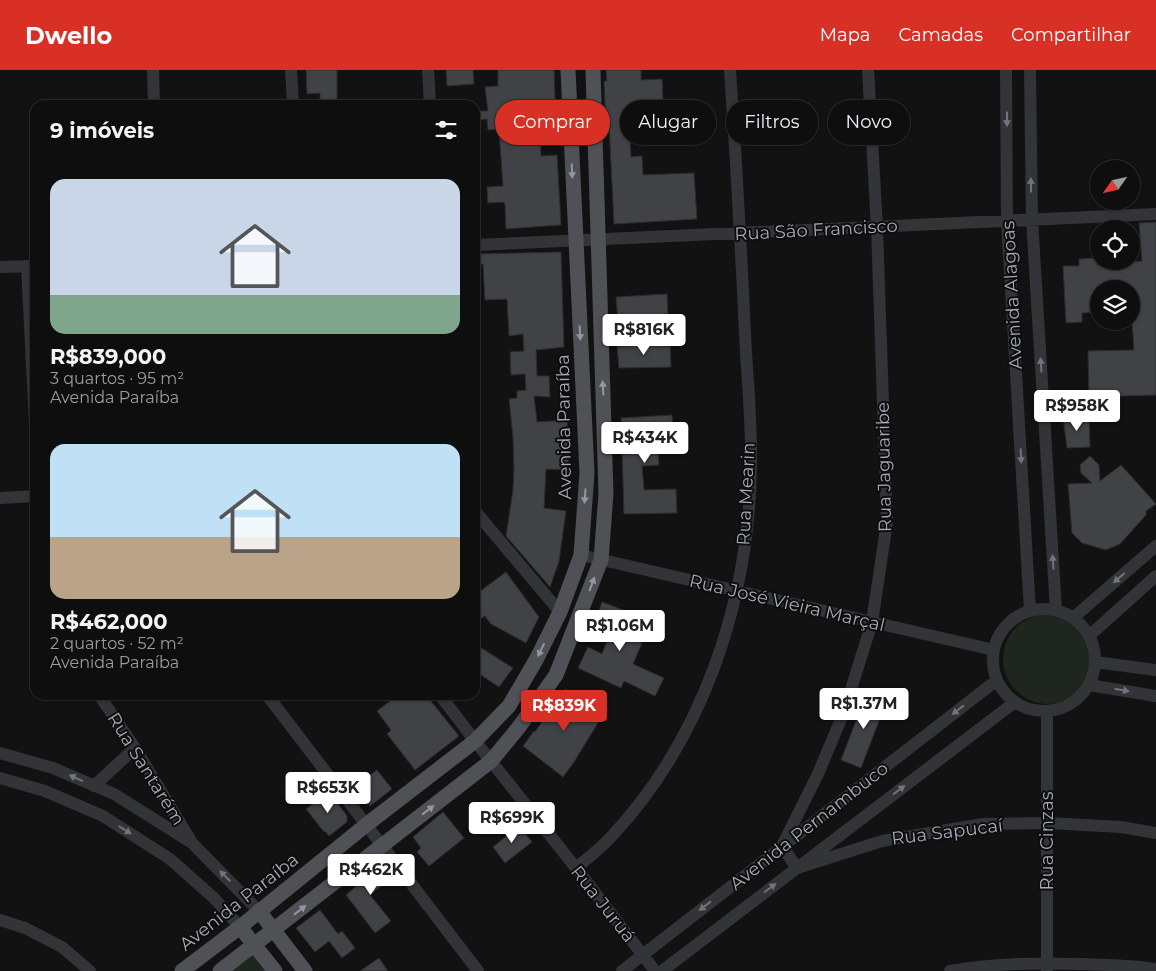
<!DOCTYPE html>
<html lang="pt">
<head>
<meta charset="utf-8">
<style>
	:root { --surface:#0e0e0e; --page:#1c1c1c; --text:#f1f3f6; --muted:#9b9c9e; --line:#2e2e2e; --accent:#d93025 }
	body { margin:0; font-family:Montserrat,sans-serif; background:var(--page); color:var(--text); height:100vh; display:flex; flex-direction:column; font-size:19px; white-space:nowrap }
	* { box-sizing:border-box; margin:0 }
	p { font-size:16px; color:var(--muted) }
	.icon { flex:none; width:28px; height:28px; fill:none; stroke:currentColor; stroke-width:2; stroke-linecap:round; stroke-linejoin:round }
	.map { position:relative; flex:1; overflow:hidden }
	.side { position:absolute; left:30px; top:30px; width:450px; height:600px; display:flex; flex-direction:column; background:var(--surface); border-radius:15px; box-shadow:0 1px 4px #0004,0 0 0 1px var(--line) }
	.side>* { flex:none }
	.top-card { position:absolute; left:495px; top:30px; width:475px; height:45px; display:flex; gap:10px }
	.needle { width:32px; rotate:236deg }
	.controls { position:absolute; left:1090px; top:90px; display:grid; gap:10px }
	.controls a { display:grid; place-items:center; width:50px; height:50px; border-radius:50%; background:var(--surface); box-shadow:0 1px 4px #0004,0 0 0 1px var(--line); font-size:25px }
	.price { position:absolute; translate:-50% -42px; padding:0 11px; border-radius:5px; background:#fff; color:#222; font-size:16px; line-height:32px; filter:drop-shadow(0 1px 2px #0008) }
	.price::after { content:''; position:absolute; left:50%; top:30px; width:15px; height:11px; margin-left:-8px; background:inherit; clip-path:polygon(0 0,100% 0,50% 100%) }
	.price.current { background:var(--accent); color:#fff }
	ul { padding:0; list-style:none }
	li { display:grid; align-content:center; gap:10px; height:265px; padding:0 20px }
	li span { display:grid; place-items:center; height:155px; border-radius:15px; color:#555 }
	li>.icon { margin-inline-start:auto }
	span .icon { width:90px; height:90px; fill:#fffc; stroke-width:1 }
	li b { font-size:21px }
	h2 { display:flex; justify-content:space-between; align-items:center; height:60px; padding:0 20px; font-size:21px }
	.tag { padding:0 18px; border-radius:22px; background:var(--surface); box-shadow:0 1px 4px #0004,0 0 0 1px var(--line); font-size:18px; line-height:45px }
	.tag.current { background:var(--accent); color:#fff }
	header { display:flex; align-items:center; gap:30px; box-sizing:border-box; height:70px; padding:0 25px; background:var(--accent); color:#fff }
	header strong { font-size:24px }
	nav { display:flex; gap:28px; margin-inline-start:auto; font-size:18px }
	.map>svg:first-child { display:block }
	.green { fill:#1e261f }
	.building { fill:#414246; stroke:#2c2c2f }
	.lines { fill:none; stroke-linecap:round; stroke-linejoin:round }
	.minor { stroke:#333438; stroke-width:12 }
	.major { stroke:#4f5157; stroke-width:15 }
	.oneway { fill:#71747c }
	.oneway2 { fill:#9397a1 }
	.labels { text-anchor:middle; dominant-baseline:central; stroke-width:4; stroke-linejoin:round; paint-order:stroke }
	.street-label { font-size:18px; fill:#a4a9b3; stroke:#0d0d0e }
</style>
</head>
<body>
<header>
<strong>Dwello</strong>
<nav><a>Mapa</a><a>Camadas</a><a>Compartilhar</a></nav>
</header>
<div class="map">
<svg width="1156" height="901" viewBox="0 0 1156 901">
	<rect width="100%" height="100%" fill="#121213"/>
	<path class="green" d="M1003 589a45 45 0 1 1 90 0a45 45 0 1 1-90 0Z
		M255,880L271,901H227Z"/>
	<path class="building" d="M306,0H337V35H320V23L307,24Z
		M446,0H473L474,14L447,16Z
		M498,0H554L556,54L540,55L541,86L557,85L561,155L506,159L505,134L503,132L488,133L487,117L503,116L499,59L488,60L487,49L479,50L478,41H488L485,17L498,16Z
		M606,0H641V10L662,9L664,50L629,52L631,87L642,86L643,105L694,103L697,149L614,154L609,53L607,54L605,34L604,11H607Z
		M1156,152V325L1089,327L1088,281L1134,280L1132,251H1135L1133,219H1099V242L1082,243V252L1066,253L1063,196H1079V189L1097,188V195L1142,191L1139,153Z
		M561,182L564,277L536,280L537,306H549L550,327L534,326L537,352L567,350L569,400L546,399L544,438L566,441L559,491L550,517L506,466L513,420L514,399L513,367L509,329L517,328V321L526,320L525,304L511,305L510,282L524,281L523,264L509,266L507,229L485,230L483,194H477V184Z
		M667,224L668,248L618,251L616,227Z
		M670,274L671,297L619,298L617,276Z
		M672,345L674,371H657L659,395L642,396L644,420L676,419L677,443L624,444L621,348Z
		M1089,347L1090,377L1067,378L1063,348Z
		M1090,386L1099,395L1100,411L1121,395L1156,434L1146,441V445L1120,474L1106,480L1082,473L1072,463L1068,414L1092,413L1081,403L1080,395Z
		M506,502L539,547L526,573L491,554L485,546L480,549L475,546V525Z
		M602,532L645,548L637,571L642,573L633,594L664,608L655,626L624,611L621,618L578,598L588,577L602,584L612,559L595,553Z
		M475,574L513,598L499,617L475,601Z
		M565,619L604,643L574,692L563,707L523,676L534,661L535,662L551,638L553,639Z
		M867,622L887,630L861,698L841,690Z
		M398,625H426L459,666L415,700L387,664L391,660L377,641Z
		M377,700L392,719L370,736L355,716Z
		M329,722L347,746V752L329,766L325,761L324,762L306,739Z
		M443,742L464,768L429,796L417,782L421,778L413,767Z
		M519,756L532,772L505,793L493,777Z
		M377,792L384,794L393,807L370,825L391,851L375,863L346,825L361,812L358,807Z
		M320,840L338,864L342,861L355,878L342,888L329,871L315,882L296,858Z
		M379,888L388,901H360Z"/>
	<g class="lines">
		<path class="minor" d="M153,0L154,35
			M291,0L293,35
			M428,0L430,35
			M868,0L877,157L887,452L872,552L844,642L818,704L782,776L797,798L882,771L983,754L1047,753L1121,757L1156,763
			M1006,0L1007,151L1030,541
			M1030,0L1032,150L1056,540
			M475,175L1156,144
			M27,196L35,354
			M0,197L35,196
			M0,428L35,426
			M475,441L560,542
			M581,485L994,580
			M993 590a51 51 0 1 1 102 0a51 51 0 1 1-102 0Z
			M1073,548L1156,476
			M1089,566L1156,506
			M1095,592L1156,600
			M1089,615L1156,626
			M99,625L135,678L191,771
			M267,625L478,901
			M440,625L475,671L576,798L655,901
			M1047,641V901
			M0,683L53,698L114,724L192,773L259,841
			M0,708L45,721L103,746L170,789L214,828L240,857
			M94,716L135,678
			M576,798C588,788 601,778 611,767C704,668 749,530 751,396C752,352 747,308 745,264C741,176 736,88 730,0
			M0,850L25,858L62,877L90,901
			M622,901L997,610
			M662,901L1015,632
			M950,901C992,893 1037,893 1080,894C1106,895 1131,895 1156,899"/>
		<path class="major" d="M259,841L305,901
			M240,857L275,901
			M182,901L240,857L366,755L475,671L509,636L536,590L560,542L581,485L587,403L568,0
			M220,901L491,691L519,657L556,605L601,490L606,424L593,0"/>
	</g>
	<defs><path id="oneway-solid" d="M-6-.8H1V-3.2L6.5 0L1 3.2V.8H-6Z" transform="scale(1.25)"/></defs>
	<g class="oneway">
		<use href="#oneway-solid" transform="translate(1007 49) rotate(90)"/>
		<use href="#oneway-solid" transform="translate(1031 115) rotate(-91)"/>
		<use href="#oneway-solid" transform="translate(1041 295) rotate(-94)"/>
		<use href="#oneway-solid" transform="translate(1021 386) rotate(87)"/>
		<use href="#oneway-solid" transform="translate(1053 492) rotate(-94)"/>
		<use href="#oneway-solid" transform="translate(1119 508) rotate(139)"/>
		<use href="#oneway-solid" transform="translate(1122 620) rotate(10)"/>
		<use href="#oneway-solid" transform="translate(958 640) rotate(142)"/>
		<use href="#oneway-solid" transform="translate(76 708) rotate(-156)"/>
		<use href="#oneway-solid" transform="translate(899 720) rotate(-37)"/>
		<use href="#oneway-solid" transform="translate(125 760) rotate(32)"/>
		<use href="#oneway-solid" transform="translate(225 806) rotate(-135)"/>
		<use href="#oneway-solid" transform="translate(770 818) rotate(-37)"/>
		<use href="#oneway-solid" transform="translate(705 836) rotate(142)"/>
	</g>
	<g class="oneway2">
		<use href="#oneway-solid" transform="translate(572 101) rotate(88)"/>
		<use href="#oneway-solid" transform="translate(580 263) rotate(87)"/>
		<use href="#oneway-solid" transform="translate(603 318) rotate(-93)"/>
		<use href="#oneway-solid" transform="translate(585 426) rotate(94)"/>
		<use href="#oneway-solid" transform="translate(592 514) rotate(-70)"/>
		<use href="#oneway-solid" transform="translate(541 580) rotate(116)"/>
		<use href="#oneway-solid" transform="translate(428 740) rotate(-38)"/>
		<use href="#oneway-solid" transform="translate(300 840) rotate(-38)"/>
	</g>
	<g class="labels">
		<g class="street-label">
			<text transform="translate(816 160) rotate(-3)">Rua São Francisco</text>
			<text transform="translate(1012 225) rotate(-93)">Avenida Alagoas</text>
			<text transform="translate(564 357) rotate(-91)">Avenida Paraíba</text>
			<text transform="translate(884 397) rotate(-91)">Rua Jaguaribe</text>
			<text transform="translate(746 424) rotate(-87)">Rua Mearin</text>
			<text transform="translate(787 533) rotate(13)">Rua José Vieira Marçal</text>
			<text transform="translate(146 699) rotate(58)">Rua Santarém</text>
			<text transform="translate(809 756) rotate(-38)">Avenida Pernambuco</text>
			<text transform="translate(947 762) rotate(-7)">Rua Sapucaí</text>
			<text transform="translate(1047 771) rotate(-90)">Rua Cinzas</text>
			<text transform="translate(239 832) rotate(-38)">Avenida Paraíba</text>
			<text transform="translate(603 834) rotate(52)">Rua Juruá</text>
		</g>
	</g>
</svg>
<div class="controls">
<a><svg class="needle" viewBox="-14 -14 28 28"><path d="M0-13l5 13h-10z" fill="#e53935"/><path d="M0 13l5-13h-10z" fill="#9b9c9e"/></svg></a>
<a><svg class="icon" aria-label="locate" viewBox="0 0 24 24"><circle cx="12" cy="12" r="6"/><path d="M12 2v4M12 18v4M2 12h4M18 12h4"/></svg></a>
<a><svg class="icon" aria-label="layers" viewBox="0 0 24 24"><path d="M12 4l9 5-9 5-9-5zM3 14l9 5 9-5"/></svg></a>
</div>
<b class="price" style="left:644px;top:286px">R$816K</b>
<b class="price" style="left:1077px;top:362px">R$958K</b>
<b class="price" style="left:645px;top:394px">R$434K</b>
<b class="price" style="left:620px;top:582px">R$1.06M</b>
<b class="price" style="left:864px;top:660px">R$1.37M</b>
<b class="price current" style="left:564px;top:662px">R$839K</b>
<b class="price" style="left:328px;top:744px">R$653K</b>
<b class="price" style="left:512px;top:774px">R$699K</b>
<b class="price" style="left:371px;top:826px">R$462K</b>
<div class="top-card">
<a class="tag current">Comprar</a>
<a class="tag">Alugar</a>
<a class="tag">Filtros</a>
<a class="tag">Novo</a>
</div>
<section class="side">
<h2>9 imóveis<svg class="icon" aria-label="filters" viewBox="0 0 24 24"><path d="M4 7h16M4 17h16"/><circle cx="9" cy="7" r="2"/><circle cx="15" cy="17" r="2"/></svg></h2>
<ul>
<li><span style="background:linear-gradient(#c9d6e8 75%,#7fa58c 0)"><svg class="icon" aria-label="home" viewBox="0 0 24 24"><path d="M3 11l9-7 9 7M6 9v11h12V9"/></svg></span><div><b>R$839,000</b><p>3 quartos · 95 m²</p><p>Avenida Paraíba</p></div></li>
<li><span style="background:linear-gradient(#bfe0f5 60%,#b9a48a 0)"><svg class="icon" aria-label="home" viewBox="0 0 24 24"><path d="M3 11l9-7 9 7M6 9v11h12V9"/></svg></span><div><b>R$462,000</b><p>2 quartos · 52 m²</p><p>Avenida Paraíba</p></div></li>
</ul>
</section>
</div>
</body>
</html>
